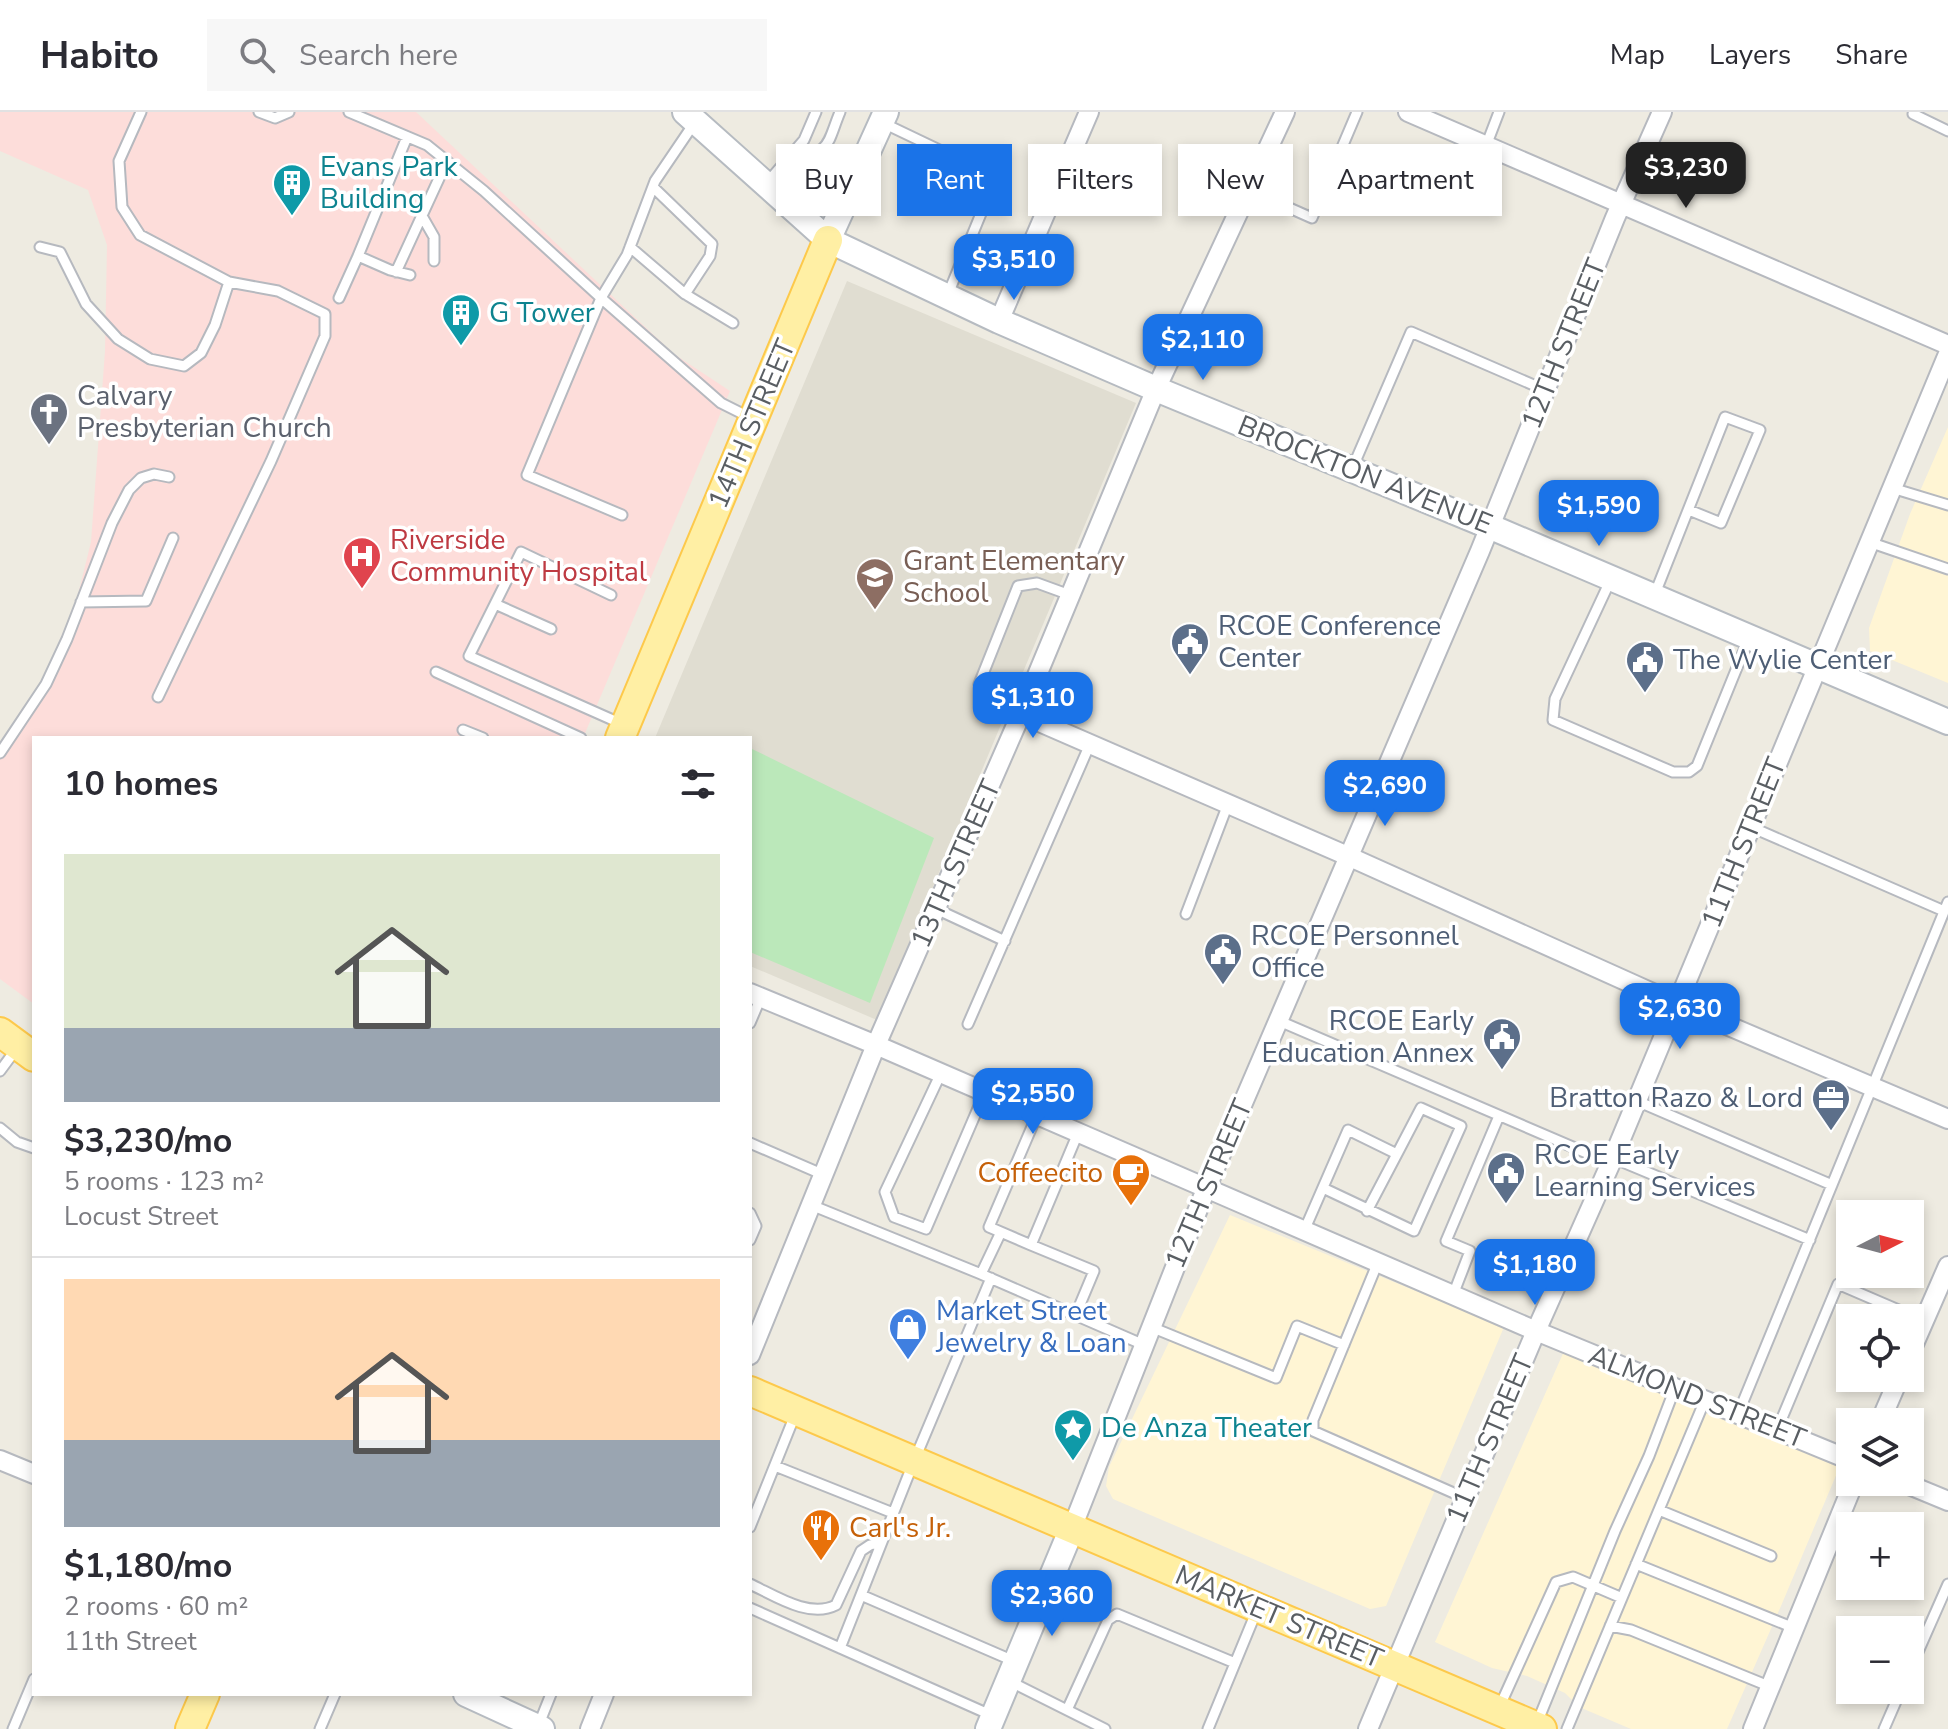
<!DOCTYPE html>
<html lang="en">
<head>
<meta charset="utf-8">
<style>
	:root { --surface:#fff; --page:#f7f7f7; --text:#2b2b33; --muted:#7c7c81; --line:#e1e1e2; --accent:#1a73e8 }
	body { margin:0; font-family:"Nunito Sans",sans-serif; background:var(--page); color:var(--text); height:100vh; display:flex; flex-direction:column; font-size:30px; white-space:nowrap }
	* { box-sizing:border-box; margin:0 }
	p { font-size:26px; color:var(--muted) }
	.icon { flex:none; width:44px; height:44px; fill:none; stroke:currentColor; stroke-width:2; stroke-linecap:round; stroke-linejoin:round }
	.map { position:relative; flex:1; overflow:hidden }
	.side { position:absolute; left:32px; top:624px; width:720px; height:960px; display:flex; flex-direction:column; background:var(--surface); border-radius:0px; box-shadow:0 4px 12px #0003 }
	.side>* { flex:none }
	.banner { position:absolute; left:776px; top:32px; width:760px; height:72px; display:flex; gap:16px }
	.needle { width:52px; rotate:84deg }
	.buttons { position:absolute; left:1836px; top:1088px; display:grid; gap:16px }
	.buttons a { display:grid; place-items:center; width:88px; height:88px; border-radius:0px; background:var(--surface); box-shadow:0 4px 12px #0003; font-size:40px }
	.price { position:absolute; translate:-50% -68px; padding:0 18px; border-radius:16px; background:var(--accent); color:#fff; font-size:26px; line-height:52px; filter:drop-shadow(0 2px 4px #0008) }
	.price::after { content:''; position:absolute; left:50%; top:48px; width:24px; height:18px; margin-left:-12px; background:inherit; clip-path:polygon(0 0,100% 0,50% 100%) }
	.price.on { background:#222; color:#fff }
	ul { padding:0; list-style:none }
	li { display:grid; align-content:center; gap:16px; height:424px; padding:0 32px }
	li+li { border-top:2px solid var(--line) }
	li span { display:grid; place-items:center; height:248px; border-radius:0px; color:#555 }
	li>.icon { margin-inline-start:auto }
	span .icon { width:144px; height:144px; fill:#fffc; stroke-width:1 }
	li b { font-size:34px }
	h2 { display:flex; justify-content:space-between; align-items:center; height:96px; padding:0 32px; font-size:34px }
	.tag { padding:0 28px; border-radius:0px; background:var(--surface); box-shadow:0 4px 12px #0003; font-size:28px; line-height:72px }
	.tag.on { background:var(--accent); color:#fff }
	header { display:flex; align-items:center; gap:48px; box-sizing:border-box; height:112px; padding:0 40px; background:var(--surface); border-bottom:2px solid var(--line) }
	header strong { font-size:38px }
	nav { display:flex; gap:44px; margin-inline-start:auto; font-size:28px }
	.search { width:560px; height:72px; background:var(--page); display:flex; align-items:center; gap:20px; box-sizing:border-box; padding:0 28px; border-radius:0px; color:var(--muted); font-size:30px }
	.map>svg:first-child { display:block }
	.commercial { fill:#fff5d4 }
	.education { fill:#e0ddd1 }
	.medical { fill:#fdddda }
	.green { fill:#bbe8ba }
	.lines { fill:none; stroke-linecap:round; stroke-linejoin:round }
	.lane-casing { stroke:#b6b9bf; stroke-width:13 }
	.street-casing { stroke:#b6b9bf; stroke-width:22 }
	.secondary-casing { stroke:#b6bbc1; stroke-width:28 }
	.primary-casing { stroke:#fdc94b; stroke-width:32 }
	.lane { stroke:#fff; stroke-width:9 }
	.street { stroke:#fff; stroke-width:18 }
	.secondary { stroke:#fff; stroke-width:24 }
	.primary { stroke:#ffefa4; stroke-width:28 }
	.labels { text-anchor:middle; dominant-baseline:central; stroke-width:7; stroke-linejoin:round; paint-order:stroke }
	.culture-label { font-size:28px; fill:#0d838f; stroke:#fff; text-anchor:start }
	.street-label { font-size:28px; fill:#595e63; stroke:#fff }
	.worship-label { font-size:28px; fill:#5b616d; stroke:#fff; text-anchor:start }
	.health-label { font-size:28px; fill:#be3a42; stroke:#fff; text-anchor:start }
	.education-label { font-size:28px; fill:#785e54; stroke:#fff; text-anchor:start }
	.service-label { font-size:28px; fill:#4e5e75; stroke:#fff; text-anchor:start }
	.food-label { font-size:28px; fill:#c56008; stroke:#fff; text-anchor:end }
	.shop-label { font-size:28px; fill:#366cbe; stroke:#fff; text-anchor:start }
</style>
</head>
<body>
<header>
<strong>Habito</strong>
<div class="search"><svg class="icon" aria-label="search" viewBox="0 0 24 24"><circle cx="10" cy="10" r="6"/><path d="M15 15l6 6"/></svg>Search here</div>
<nav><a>Map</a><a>Layers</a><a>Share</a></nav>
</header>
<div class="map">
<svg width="1948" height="1617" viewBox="0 0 1948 1617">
	<rect width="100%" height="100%" fill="#eeebe1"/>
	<path class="commercial" d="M1948,315V571L1870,539L1869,516L1910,402Z
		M1230,1103L1504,1215L1386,1494L1370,1497L1113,1387L1106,1374L1109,1355Z
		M1565,1237L1840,1354L1781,1494L1727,1617H1631L1579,1595L1565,1581L1527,1564L1492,1556L1435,1530Z"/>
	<path class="education" d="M847,169L1136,291L877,908L750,854V626H655Z"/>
	<path class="medical" d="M0,0H416L674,242L730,279L583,626H34V892L0,867V641L18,616L67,527L91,430L105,239L107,133L88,78L0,39Z"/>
	<path class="green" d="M750,636L934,726L870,891L750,840Z"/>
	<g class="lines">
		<defs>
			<path id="lane" d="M259,0L275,6L289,0
				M349,0L427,33L484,79L601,186L527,363L622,403
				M1913,2L1948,19
				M695,10L655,69L627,143L601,186L721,291L751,306
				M881,10L996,65L948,182
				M407,25L358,144L390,158L410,163
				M1486,34L1499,0
				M792,42C831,44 827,31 840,0
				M766,72L804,28L816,0
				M653,75L712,132L710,144L685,182L733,211
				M1249,78L1312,106L1357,0
				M422,104L434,125V149
				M40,135L60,140L86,192L118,227L150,247L184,254L201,241L215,213L229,170L140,123L122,95L119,49L141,0
				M630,135L685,182
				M396,160L447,49
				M339,186L358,144
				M1352,357L1411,220L1545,278
				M1892,376L1948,393
				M1869,430L1948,457
				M1611,467L1555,587L1553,608L1673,660H1689L1697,654L1749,526
				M1654,484L1725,305L1760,318L1721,411L1689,398
				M81,490L146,489L173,426
				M495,492L521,440L611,483
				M551,517L495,492L469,544L622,612
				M436,560L581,626
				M158,585L271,349L325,224V202L278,179L229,170
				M1021,602L979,572L1018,474L1037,471L1070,483
				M463,618L483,626
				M0,641L46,572L67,527L112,411L129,378L141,366L154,362L169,365
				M1751,715L1944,799
				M936,797L1005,829
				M1186,802L1228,692
				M1277,908L1610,1051
				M750,911L761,885
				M968,912L1090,632
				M0,959L17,936
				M941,961L885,1080L894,1105L926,1117L985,980
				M1637,989L1832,1073
				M1037,1003L989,1115L1031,1133L1078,1021
				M0,1016L17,1030L34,1036
				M750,1031L824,1063
				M1613,1046L1810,1128
				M1323,1076L1414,1119L1461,1014L1421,996L1397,1042
				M811,1093L981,1162L1144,1233
				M750,1101L756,1114L750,1128
				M1304,1119L1348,1018L1397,1042L1367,1099
				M1031,1133L1094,1159L1076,1202
				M1378,1150L1313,1308V1319L1465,1386
				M981,1162L1001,1120
				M1453,1183L1470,1139L1446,1129L1499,1004
				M1151,1215L1276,1266L1297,1214L1344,1233
				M1738,1302L1948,790
				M1777,1318L1838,1172L1924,1209
				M775,1354L893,1401
				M1659,1398L1771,1444
				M750,1415L795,1303
				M1636,1452L1794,1516
				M750,1472C774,1483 809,1507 836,1493L861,1439L870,1433L882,1430
				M861,1483L1016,1550
				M750,1496L993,1604
				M1610,1514L1631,1518L1771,1575
				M840,1536L914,1349L991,1166
				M1910,1558L1948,1472
				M1011,1570L1105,1617
				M1499,1596L1556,1470L1573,1465L1622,1486
				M1067,1598L1108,1508L1117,1502L1235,1551
				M1537,1611L1615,1419L1649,1344L1675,1276
				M539,1612L551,1582
				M13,1617L34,1567
				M320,1617L335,1582
				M1208,1617L1257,1498
				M1567,1617L1705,1288
				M1884,1617L1901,1578"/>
			<path id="street" d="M1408,0L1948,233
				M999,209L1089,0
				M1021,602L1350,745L1677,892L1948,1007
				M750,881L876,933L1536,1219L1850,1348
				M1910,1241L1948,1154
				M750,1243L876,933L1021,602L1156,277L1285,0
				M1880,1310L1899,1266
				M0,1348L34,1362
				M1902,1370L1948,1389
				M1072,1416L1206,1077L1480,439L1615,106L1662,0
				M590,1617L604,1582
				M1368,1617L1536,1219L1613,1046L1948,242
				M1753,1617L1854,1370"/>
			<path id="secondary" d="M685,0L828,128L999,209L1156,277L1491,415L1948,610
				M828,128L886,0
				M466,1582L542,1617
				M988,1617L1072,1416"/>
			<path id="primary" d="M620,626L828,128
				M0,920L34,945
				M750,1279L1542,1617
				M190,1617L205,1582"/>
		</defs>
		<use href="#lane" class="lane-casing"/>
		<use href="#street" class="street-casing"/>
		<use href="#secondary" class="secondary-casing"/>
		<use href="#primary" class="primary-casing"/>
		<use href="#lane" class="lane"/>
		<use href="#street" class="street"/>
		<use href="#secondary" class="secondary"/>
		<use href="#primary" class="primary"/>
	</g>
	<defs>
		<symbol id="building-pin" viewBox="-11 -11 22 30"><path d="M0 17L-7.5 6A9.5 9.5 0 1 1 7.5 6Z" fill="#0f9aa8" stroke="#fff"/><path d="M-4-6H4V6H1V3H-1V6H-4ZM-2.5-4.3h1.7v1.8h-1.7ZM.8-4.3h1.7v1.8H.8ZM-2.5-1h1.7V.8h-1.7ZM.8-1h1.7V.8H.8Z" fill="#fff"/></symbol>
		<symbol id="church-pin" viewBox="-11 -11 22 30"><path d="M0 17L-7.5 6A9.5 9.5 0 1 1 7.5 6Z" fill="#6b7280" stroke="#fff"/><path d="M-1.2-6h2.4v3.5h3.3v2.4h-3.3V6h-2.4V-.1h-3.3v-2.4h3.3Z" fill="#fff"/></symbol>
		<symbol id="hospital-pin" viewBox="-11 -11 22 30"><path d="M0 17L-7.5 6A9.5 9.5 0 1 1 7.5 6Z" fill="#e0444e" stroke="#fff"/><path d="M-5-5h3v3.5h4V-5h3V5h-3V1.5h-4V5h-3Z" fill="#fff"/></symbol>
		<symbol id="school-pin" viewBox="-11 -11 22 30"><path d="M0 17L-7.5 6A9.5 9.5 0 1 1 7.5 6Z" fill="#8d6e63" stroke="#fff"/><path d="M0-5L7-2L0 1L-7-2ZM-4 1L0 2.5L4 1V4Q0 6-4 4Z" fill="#fff"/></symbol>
		<symbol id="civic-pin" viewBox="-11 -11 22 30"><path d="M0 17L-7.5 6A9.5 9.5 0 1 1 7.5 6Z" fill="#5c6f8a" stroke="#fff"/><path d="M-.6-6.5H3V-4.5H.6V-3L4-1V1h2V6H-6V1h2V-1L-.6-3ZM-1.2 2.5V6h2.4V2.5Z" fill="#fff"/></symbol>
		<symbol id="office-pin" viewBox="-11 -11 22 30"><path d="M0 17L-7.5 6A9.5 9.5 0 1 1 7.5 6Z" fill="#5c6f8a" stroke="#fff"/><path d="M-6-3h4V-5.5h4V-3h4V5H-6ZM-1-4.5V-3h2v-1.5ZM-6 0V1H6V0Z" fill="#fff"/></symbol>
		<symbol id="cafe-pin" viewBox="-11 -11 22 30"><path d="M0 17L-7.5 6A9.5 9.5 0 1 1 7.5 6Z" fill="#e8710a" stroke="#fff"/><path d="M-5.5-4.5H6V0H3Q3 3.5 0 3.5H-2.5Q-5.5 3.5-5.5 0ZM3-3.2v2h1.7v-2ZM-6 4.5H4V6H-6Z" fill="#fff"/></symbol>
		<symbol id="shop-pin" viewBox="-11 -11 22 30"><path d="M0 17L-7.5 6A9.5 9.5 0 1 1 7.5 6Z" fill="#3f7fe0" stroke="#fff"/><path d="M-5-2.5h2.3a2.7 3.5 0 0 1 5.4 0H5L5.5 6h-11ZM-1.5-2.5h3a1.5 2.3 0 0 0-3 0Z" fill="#fff"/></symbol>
		<symbol id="sight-pin" viewBox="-11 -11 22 30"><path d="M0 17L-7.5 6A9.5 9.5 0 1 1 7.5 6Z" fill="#0f9aa8" stroke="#fff"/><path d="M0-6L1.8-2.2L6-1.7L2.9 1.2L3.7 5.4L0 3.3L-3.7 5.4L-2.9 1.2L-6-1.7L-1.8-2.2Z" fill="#fff"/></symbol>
		<symbol id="restaurant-pin" viewBox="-11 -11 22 30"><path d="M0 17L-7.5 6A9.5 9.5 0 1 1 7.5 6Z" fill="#e8710a" stroke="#fff"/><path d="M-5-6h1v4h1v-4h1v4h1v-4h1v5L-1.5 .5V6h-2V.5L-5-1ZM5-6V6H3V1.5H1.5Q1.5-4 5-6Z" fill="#fff"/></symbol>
	</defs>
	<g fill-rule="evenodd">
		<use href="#building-pin" x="270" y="49" width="44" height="60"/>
		<use href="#building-pin" x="439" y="179" width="44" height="60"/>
		<use href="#church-pin" x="27" y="278" width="44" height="60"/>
		<use href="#hospital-pin" x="340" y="422" width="44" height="60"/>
		<use href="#school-pin" x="853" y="443" width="44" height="60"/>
		<use href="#civic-pin" x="1168" y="508" width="44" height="60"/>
		<use href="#civic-pin" x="1623" y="526" width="44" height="60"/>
		<use href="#civic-pin" x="1201" y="818" width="44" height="60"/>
		<use href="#civic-pin" x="1480" y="903" width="44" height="60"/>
		<use href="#office-pin" x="1809" y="964" width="44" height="60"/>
		<use href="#civic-pin" x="1484" y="1037" width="44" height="60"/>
		<use href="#cafe-pin" x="1109" y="1039" width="44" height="60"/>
		<use href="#shop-pin" x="886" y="1193" width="44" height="60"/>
		<use href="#sight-pin" x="1051" y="1294" width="44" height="60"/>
		<use href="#restaurant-pin" x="799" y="1394" width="44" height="60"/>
	</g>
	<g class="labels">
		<g class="culture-label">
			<text x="320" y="55">Evans Park<tspan x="320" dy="32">Building</tspan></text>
			<text x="489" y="201">G Tower</text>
			<text x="1101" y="1316">De Anza Theater</text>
		</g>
		<g class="street-label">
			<text transform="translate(1564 232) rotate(-68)">12TH STREET</text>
			<text transform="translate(752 312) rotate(-67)">14TH STREET</text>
			<text transform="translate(1365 363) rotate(22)">BROCKTON AVENUE</text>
			<text transform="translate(1744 731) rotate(-68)">11TH STREET</text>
			<text transform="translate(956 752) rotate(-66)">13TH STREET</text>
			<text transform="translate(1209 1072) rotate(-67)">12TH STREET</text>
			<text transform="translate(1697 1285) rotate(22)">ALMOND STREET</text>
			<text transform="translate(1490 1327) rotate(-67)">11TH STREET</text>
			<text transform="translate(1279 1505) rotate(23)">MARKET STREET</text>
		</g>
		<g class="worship-label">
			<text x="77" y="284">Calvary<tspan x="77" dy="32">Presbyterian Church</tspan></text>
		</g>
		<g class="health-label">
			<text x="390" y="428">Riverside<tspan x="390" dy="32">Community Hospital</tspan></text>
		</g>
		<g class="education-label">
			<text x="903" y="449">Grant Elementary<tspan x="903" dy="32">School</tspan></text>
		</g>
		<g class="service-label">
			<text x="1218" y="514">RCOE Conference<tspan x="1218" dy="32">Center</tspan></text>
			<text x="1673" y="548">The Wylie Center</text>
			<text x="1251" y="824">RCOE Personnel<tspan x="1251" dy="32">Office</tspan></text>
			<text x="1474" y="909" text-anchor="end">RCOE Early<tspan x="1474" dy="32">Education Annex</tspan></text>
			<text x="1803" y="986" text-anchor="end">Bratton Razo &amp; Lord</text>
			<text x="1534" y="1043">RCOE Early<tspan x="1534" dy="32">Learning Services</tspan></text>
		</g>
		<g class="food-label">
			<text x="1103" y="1061">Coffeecito</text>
			<text x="849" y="1416" text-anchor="start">Carl's Jr.</text>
		</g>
		<g class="shop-label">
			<text x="936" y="1199">Market Street<tspan x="936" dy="32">Jewelry &amp; Loan</tspan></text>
		</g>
	</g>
</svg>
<div class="buttons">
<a><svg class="needle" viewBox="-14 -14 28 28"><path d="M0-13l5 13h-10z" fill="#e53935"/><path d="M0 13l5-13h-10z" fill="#7c7c81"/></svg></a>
<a><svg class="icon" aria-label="locate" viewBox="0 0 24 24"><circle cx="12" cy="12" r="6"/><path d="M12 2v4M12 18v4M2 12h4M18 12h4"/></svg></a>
<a><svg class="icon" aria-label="layers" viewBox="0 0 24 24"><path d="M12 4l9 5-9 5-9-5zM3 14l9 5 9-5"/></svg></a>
<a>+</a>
<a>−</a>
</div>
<b class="price on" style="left:1686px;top:98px">$3,230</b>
<b class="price" style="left:1014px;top:190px">$3,510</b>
<b class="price" style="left:1203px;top:270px">$2,110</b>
<b class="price" style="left:1599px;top:436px">$1,590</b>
<b class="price" style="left:1033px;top:628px">$1,310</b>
<b class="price" style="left:1385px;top:716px">$2,690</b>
<b class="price" style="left:1680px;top:939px">$2,630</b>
<b class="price" style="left:1033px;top:1024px">$2,550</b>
<b class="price" style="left:1535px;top:1195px">$1,180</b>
<b class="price" style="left:1052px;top:1526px">$2,360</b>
<div class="banner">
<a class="tag">Buy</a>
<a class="tag on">Rent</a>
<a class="tag">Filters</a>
<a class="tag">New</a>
<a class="tag">Apartment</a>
</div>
<section class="side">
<h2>10 homes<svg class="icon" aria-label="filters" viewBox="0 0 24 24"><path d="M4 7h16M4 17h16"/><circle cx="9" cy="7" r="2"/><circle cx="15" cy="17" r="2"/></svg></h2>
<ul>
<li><span style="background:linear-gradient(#dfe7d0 70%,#9aa5b1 0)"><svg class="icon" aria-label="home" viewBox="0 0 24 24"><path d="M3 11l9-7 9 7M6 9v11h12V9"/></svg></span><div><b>$3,230/mo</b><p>5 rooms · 123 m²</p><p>Locust Street</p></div></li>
<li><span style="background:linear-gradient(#ffd9b3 65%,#9aa5b1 0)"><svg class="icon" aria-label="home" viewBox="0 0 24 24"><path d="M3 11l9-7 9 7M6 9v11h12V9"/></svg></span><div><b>$1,180/mo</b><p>2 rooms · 60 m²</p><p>11th Street</p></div></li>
</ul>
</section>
</div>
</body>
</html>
